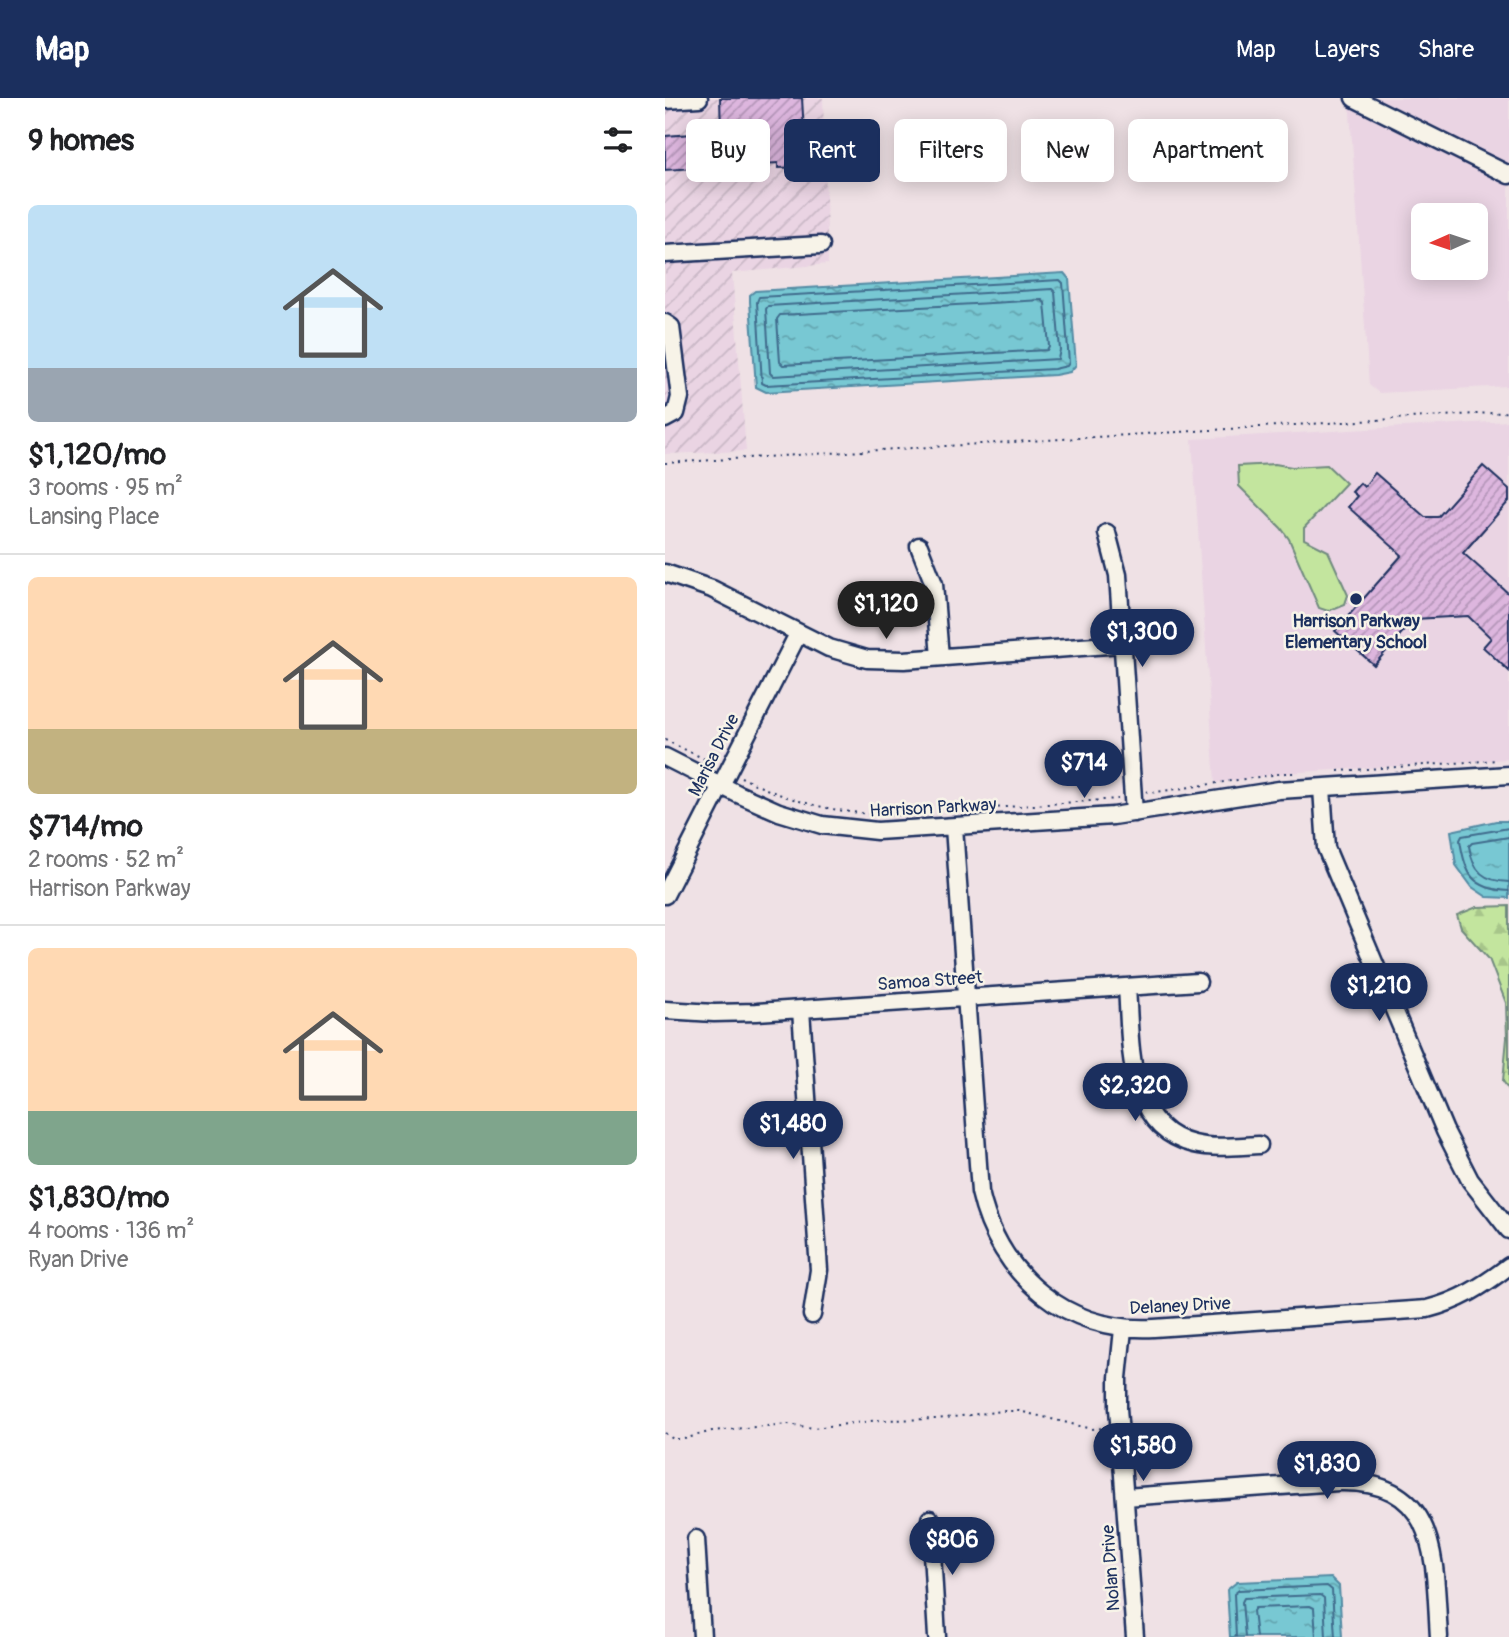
<!DOCTYPE html>
<html lang="en">
<head>
<meta charset="utf-8">
<style>
	:root { --surface:#fff; --page:#f6f6f6; --text:#202124; --muted:#757577; --line:#e0e0e0; --accent:#1b2f5e }
	body { margin:0; font-family:Pangolin,sans-serif; background:var(--page); color:var(--text); height:100vh; display:flex; flex-direction:column; font-size:26px; white-space:nowrap }
	* { box-sizing:border-box; margin:0 }
	p { font-size:23px; color:var(--muted) }
	.icon { flex:none; width:38px; height:38px; fill:none; stroke:currentColor; stroke-width:2; stroke-linecap:round; stroke-linejoin:round }
	.map { position:relative; flex:1; overflow:hidden }
	.drawer { display:flex; flex-direction:column; background:var(--surface); width:665px }
	.drawer>* { flex:none }
	.top-card { position:absolute; left:21px; top:21px; width:665px; height:63px; display:flex; gap:14px }
	.needle { width:46px; rotate:267deg }
	.tools { position:absolute; left:746px; top:105px; display:grid; gap:14px }
	.tools a { display:grid; place-items:center; width:77px; height:77px; border-radius:10px; background:var(--surface); box-shadow:0 4px 18px #0003; font-size:35px }
	.price { position:absolute; translate:-50% -60px; padding:0 16px; border-radius:24px; background:var(--accent); color:#fff; font-size:23px; line-height:46px; filter:drop-shadow(0 2px 4px #0008) }
	.price::after { content:''; position:absolute; left:50%; top:42px; width:21px; height:16px; margin-left:-10px; background:inherit; clip-path:polygon(0 0,100% 0,50% 100%) }
	.price.on { background:#222; color:#fff }
	ul { padding:0; list-style:none }
	li { display:grid; align-content:center; gap:14px; height:371px; padding:0 28px }
	li+li { border-top:2px solid var(--line) }
	li span { display:grid; place-items:center; height:217px; border-radius:10px; color:#555 }
	li>.icon { margin-inline-start:auto }
	span .icon { width:126px; height:126px; fill:#fffc; stroke-width:1 }
	li b { font-size:30px }
	h2 { display:flex; justify-content:space-between; align-items:center; height:84px; padding:0 28px; font-size:30px }
	.tag { padding:0 24px; border-radius:10px; background:var(--surface); box-shadow:0 4px 18px #0003; font-size:24px; line-height:63px }
	.tag.on { background:var(--accent); color:#fff }
	header { display:flex; align-items:center; gap:42px; box-sizing:border-box; height:98px; padding:0 35px; background:var(--accent); color:#fff }
	header strong { font-size:33px }
	nav { display:flex; gap:38px; margin-inline-start:auto; font-size:24px }
	main { display:flex; flex:1; min-height:0 }
	.map>svg:first-child { display:block }
	.built { fill:#ead4e3; fill-rule:evenodd }
	.industrial { fill:url(#industrial-furrows) }
	.forest { fill:url(#forest-firs); stroke:#6f8a7e; stroke-width:2 }
	.park { fill:#c3e59e; stroke:#6f8a7e; stroke-width:2 }
	.water { fill:url(#water-ripples); stroke:#538ba4; stroke-width:2 }
	.lines { fill:none; stroke-linecap:round; stroke-linejoin:round }
	.shore { stroke:#406c8d; stroke-width:2 }
	.building { fill:url(#building-hatch); stroke:#1b2f5e; stroke-width:2 }
	.minor-casing { stroke:#1b2f5e; stroke-width:21 }
	.path { stroke:#1b2f5e; stroke-width:2; stroke-dasharray:2 5; stroke-linecap:butt }
	.minor { stroke:#f7f3e8; stroke-width:16 }
	.poi-dot { fill:#1b2f5e; stroke:#f7f3e8; stroke-width:2.5 }
	.labels { text-anchor:middle; dominant-baseline:central; stroke-width:5; stroke-linejoin:round; paint-order:stroke }
	.poi-label { font-size:18px; font-weight:bold; fill:#1b2f5e; stroke:#f7f3e8 }
	.street-label { font-size:18px; fill:#1b2f5e; stroke:#f7f3e8 }
</style>
</head>
<body>
<header>
<strong>Map</strong>
<nav><a>Map</a><a>Layers</a><a>Share</a></nav>
</header>
<main>
<section class="drawer">
<h2>9 homes<svg class="icon" aria-label="filters" viewBox="0 0 24 24"><path d="M4 7h16M4 17h16"/><circle cx="9" cy="7" r="2"/><circle cx="15" cy="17" r="2"/></svg></h2>
<ul>
<li><span style="background:linear-gradient(#bfe0f5 75%,#9aa5b1 0)"><svg class="icon" aria-label="home" viewBox="0 0 24 24"><path d="M3 11l9-7 9 7M6 9v11h12V9"/></svg></span><div><b>$1,120/mo</b><p>3 rooms · 95 m²</p><p>Lansing Place</p></div></li>
<li><span style="background:linear-gradient(#ffd9b3 70%,#c2b280 0)"><svg class="icon" aria-label="home" viewBox="0 0 24 24"><path d="M3 11l9-7 9 7M6 9v11h12V9"/></svg></span><div><b>$714/mo</b><p>2 rooms · 52 m²</p><p>Harrison Parkway</p></div></li>
<li><span style="background:linear-gradient(#ffd9b3 75%,#7fa58c 0)"><svg class="icon" aria-label="home" viewBox="0 0 24 24"><path d="M3 11l9-7 9 7M6 9v11h12V9"/></svg></span><div><b>$1,830/mo</b><p>4 rooms · 136 m²</p><p>Ryan Drive</p></div></li>
</ul>
</section>
<div class="map">
<svg width="844" height="1539" viewBox="0 0 844 1539">
	<defs>
		<pattern id="industrial-furrows" width="10" height="10" patternUnits="userSpaceOnUse" patternTransform="scale(1.75)"><rect width="10" height="10" fill="#ead4e3"/><path d="M-1 1l2-2M0 10L10 0M9 11l2-2" fill="none" stroke="#c8b6c5"/></pattern>
		<pattern id="forest-firs" width="22" height="20" patternUnits="userSpaceOnUse" patternTransform="scale(1.75)"><rect width="22" height="20" fill="#c3e59e"/><path d="M5 1l3.5 6h-7zM16 11l3.5 6h-7z" fill="#a7c58a"/></pattern>
		<pattern id="water-ripples" width="26" height="14" patternUnits="userSpaceOnUse" patternTransform="scale(1.75)"><rect width="26" height="14" fill="#78c8d3"/><path d="M2 4q2-2 4 0t4 0M15 11q2-2 4 0t4 0" fill="none" stroke="#62a3ae"/></pattern>
		<pattern id="building-hatch" width="6" height="6" patternUnits="userSpaceOnUse" patternTransform="scale(1.75)"><rect width="6" height="6" fill="#ddb6de"/><path d="M-1 1l2-2M0 6l6-6M5 7l2-2" fill="none" stroke="#b294b7"/></pattern>
	</defs>
	<rect width="100%" height="100%" fill="#efe1e5"/>
	<filter id="ink" filterUnits="userSpaceOnUse"><feTurbulence type="fractalNoise" baseFrequency=".0143" numOctaves="2"/><feDisplacementMap in="SourceGraphic" scale="14" xChannelSelector="R" yChannelSelector="G"/><feConvolveMatrix kernelMatrix="1 2 1 2 8 2 1 2 1" color-interpolation-filters="sRGB"/></filter>
	<g filter="url(#ink)">
		<path class="built" d="M684,0H844V288L714,295L704,287ZM758,117H810V170H758Z
			M844,323V661L620,675L550,685L527,341Z"/>
		<path class="industrial" d="M0,0H158L163,166L67,175L81,353L0,356Z"/>
		<path class="forest" d="M844,808V992L838,983L842,940L841,905L824,861L796,830L792,817L812,809Z"/>
		<path class="park" d="M610,366L627,369L662,367L681,385L639,430V441L663,453L683,497L680,506L663,513L654,510L624,441L616,430L574,388L573,368Z"/>
		<path class="water" d="M399,175L404,181L411,267L405,274L390,277L101,294L91,289L85,204V197L90,193Z
			M831,723H844V800L822,799L807,789L791,767L786,733Z
			M666,1480L674,1488L677,1539H565L562,1492L572,1484Z"/>
		<g class="lines">
			<path class="shore" d="M395,182L398,185L404,265L402,268L389,271L101,287L97,285L92,204L94,199Z
				M387,191L390,194L395,252L393,261L108,278L105,275L101,211L103,208Z
				M377,202L380,205L384,248L382,252L118,267L115,264L112,221L115,217Z
				M844,730L797,738L795,742C800,776 807,791 844,793
				M844,739L807,745L804,748C808,774 819,783 844,784
				M571,1539L569,1496L574,1492L662,1488L667,1492L670,1539
				M580,1539L577,1504L579,1500L655,1497L659,1500L661,1539
				M591,1539L588,1513L590,1510L645,1508L649,1510L651,1539"/>
		</g>
		<path class="building" d="M55,0H137L141,69L113,70V65L0,72V38L56,34Z
			M818,368L844,391V403L798,455L844,496V573L818,549L826,540L803,518L749,521L709,567L670,533L737,457L683,409L692,398L687,394L695,385L699,389L710,375L760,419H773Z"/>
		<g class="lines">
			<defs>
				<path id="minor" d="M689,0L844,77
					M0,2L34,0
					M0,156L156,147
					M0,225L6,229L15,299L11,315L0,321
					M442,435L453,477L469,715
					M254,448L269,486L275,559
					M0,475L47,491L164,550L202,561L239,562L457,546
					M0,659L73,696L114,714L157,727L212,733L448,718L614,692L844,677
					M657,690L661,750L780,1033L805,1082L844,1132
					M289,729L315,1094C334,1178 402,1235 489,1230L762,1211C794,1203 818,1188 844,1168
					M0,797L133,536
					M462,889C466,943 460,1030 529,1046C549,1051 573,1048 594,1047
					M0,912L49,915L92,914L533,884
					M136,912L154,1172L147,1217
					M458,1231L453,1280V1310L470,1539
					M460,1399L673,1384C776,1381 769,1464 774,1539
					M265,1421L272,1539
					M31,1441L37,1539"/>
			</defs>
			<use href="#minor" class="minor-casing"/>
			<path class="path" d="M0,365L844,314
				M0,642L50,666
				M673,673L833,662
				M76,679C125,705 178,717 233,717
				M481,693L485,695L620,675H632
				M284,713L453,701
				M0,1335L8,1341H19L47,1333L123,1326L148,1330L215,1322L272,1321L338,1313H354L427,1331L440,1330"/>
			<use href="#minor" class="minor"/>
		</g>
	</g>
	<circle class="poi-dot" cx="691" cy="501" r="7"/>
	<g class="labels">
		<g class="poi-label">
			<text x="691" y="523">Harrison Parkway<tspan x="691" dy="21">Elementary School</tspan></text>
		</g>
		<g class="street-label">
			<text transform="translate(49 657) rotate(-63)">Marisa Drive</text>
			<text transform="translate(268 710) rotate(-3)">Harrison Parkway</text>
			<text transform="translate(265 883) rotate(-4)">Samoa Street</text>
			<text transform="translate(515 1208) rotate(-3)">Delaney Drive</text>
			<text transform="translate(446 1470) rotate(-94)">Nolan Drive</text>
		</g>
	</g>
</svg>
<div class="tools">
<a><svg class="needle" viewBox="-14 -14 28 28"><path d="M0-13l5 13h-10z" fill="#e53935"/><path d="M0 13l5-13h-10z" fill="#757577"/></svg></a>
</div>
<b class="price on" style="left:221px;top:543px">$1,120</b>
<b class="price" style="left:477px;top:571px">$1,300</b>
<b class="price" style="left:419px;top:702px">$714</b>
<b class="price" style="left:714px;top:925px">$1,210</b>
<b class="price" style="left:470px;top:1025px">$2,320</b>
<b class="price" style="left:128px;top:1063px">$1,480</b>
<b class="price" style="left:478px;top:1385px">$1,580</b>
<b class="price" style="left:662px;top:1403px">$1,830</b>
<b class="price" style="left:287px;top:1479px">$806</b>
<div class="top-card">
<a class="tag">Buy</a>
<a class="tag on">Rent</a>
<a class="tag">Filters</a>
<a class="tag">New</a>
<a class="tag">Apartment</a>
</div>
</div>
</main>
</body>
</html>
